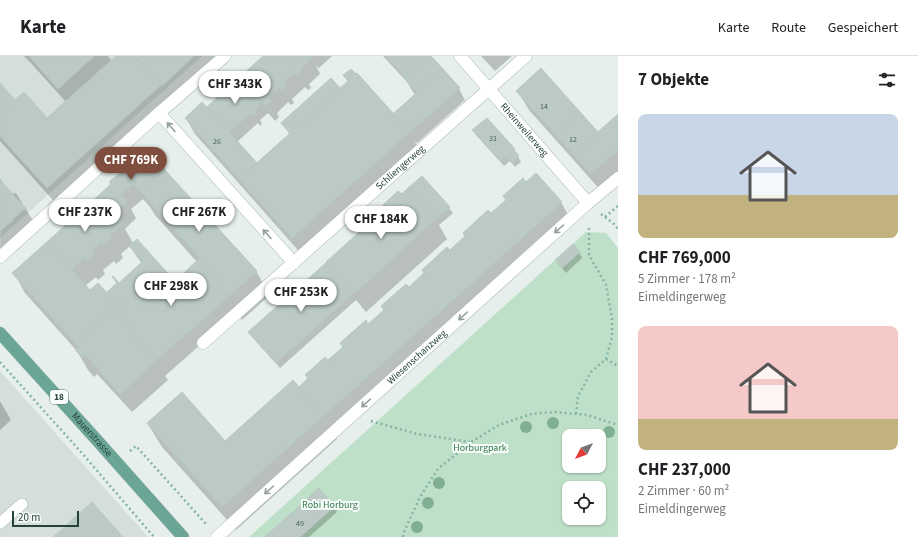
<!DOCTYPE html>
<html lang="de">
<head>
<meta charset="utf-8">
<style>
	:root { --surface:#fff; --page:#f6f6f6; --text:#202124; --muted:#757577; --line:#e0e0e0; --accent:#7f4e3f }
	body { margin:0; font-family:"Source Sans 3",sans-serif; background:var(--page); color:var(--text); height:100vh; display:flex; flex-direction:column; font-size:15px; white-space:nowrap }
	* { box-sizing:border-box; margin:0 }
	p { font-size:13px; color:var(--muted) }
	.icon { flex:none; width:22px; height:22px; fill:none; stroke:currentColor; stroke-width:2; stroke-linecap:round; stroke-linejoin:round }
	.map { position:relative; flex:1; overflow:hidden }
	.panel { display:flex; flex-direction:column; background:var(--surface); width:300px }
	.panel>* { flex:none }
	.needle { width:26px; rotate:229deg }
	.controls { position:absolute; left:562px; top:373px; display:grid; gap:8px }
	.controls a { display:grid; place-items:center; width:44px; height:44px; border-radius:8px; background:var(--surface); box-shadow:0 1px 3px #0004; font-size:20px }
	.scale { position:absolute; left:12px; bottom:10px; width:67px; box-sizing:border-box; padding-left:4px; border:2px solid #24423a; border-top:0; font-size:11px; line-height:14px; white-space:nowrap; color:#24423a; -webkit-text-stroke:3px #f7fbf9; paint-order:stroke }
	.price { position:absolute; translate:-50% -34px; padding:0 9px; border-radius:14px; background:#fff; color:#222; font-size:13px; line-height:26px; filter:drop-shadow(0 1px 2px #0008) }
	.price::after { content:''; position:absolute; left:50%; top:24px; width:12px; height:9px; margin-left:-6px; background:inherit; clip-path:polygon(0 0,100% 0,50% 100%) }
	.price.current { background:var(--accent); color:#fff }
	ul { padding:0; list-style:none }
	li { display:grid; align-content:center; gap:8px; height:212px; padding:0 20px }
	li span { display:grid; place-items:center; height:124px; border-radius:8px; color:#555 }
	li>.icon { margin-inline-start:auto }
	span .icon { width:72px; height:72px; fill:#fffc; stroke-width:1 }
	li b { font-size:17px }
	h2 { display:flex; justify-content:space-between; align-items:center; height:48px; padding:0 20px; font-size:17px }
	header { display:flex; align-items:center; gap:24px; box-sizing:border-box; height:56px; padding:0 20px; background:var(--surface); border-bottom:1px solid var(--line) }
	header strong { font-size:19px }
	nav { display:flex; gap:22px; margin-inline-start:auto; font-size:14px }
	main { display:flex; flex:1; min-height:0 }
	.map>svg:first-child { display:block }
	.built { fill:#d4dfda }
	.green { fill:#bfe0c8; fill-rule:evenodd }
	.shadow { fill:#0003; fill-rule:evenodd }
	.building { fill:#bbcac4; stroke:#b8c9c2 }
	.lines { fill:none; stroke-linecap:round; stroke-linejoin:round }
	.service-casing { stroke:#a8b8b2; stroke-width:12 }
	.minor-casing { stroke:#a8b8b2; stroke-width:13 }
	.primary-casing { stroke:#c2cac8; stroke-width:13 }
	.path { stroke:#86b3a5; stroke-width:2.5; stroke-dasharray:2 3; stroke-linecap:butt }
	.service { stroke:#fff; stroke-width:11 }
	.minor { stroke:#fff; stroke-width:12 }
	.primary { stroke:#6aa596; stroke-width:12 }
	.tree { fill:#80af93 }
	.oneway { stroke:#92a09c }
	.labels { text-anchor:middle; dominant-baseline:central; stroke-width:4; stroke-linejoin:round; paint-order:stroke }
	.number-label { font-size:8px; fill:#4a645c }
	.shield { fill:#f7fbf9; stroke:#637a73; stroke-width:1 }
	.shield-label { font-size:9px; font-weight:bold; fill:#24423a }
	.street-label { font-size:10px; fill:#24423a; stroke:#f7fbf9 }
	.park-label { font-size:10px; fill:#2d7a4b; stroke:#f7fbf9 }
</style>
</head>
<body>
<header>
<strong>Karte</strong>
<nav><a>Karte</a><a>Route</a><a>Gespeichert</a></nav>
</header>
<main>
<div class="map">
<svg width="618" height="481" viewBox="0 0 618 481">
	<rect width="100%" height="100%" fill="#e6efeb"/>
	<path class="built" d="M0,0H202L0,182Z
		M0,315L148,481H0Z"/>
	<path class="green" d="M586,176L606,177L618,192V481H249ZM569,380H599V410H569ZM569,432H599V462H569Z"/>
	<path class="shadow" d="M24,0H108L112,5L118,0H134L136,3L141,0H227L59,151L0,85V29L15,46L47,63L66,46L30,6Z
		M265,0H332L319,12L316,9L320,18L309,28L311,32L308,34L305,31L292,43L294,47L291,49L288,46L277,57L279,61L275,65L268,57L260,64L262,68L260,70L258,67L237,86L256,107L290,79L282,67L331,23L340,34L349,26L345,20L351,14L393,59L415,39L407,26L383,0H430L459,33L465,44L417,87L414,84L421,96L304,201L195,78L186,62L207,52Z
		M481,0H512L495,15Z
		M518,35L598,77L618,59V123L603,137L529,54Z
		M474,74L514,94L521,106L515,111L510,105L504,110L477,80Z
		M164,113L256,215L270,239L242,264L236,257L165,320L168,324L132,356L97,318L94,321L88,314L77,295L25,237L14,217L99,141ZM143,143L150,151L155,159L197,206L175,226L133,187L125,173L136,162L131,153ZM130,190L137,201L142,207L107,238L90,235L85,230L96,221L98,224L105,218L103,214L114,205L116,208L123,202L121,198Z
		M422,121L449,152L453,157L439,169L447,183L366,256L356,244L280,312L253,282L249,276L386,153L384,149L402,139Z
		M1,124L4,130L12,138L16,137L35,168L0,198Z
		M526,127L561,146L572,166L334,379L337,383L236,474L162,391L148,368L225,386L299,332L309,323L306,319L328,306Z
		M579,196L582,202L566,217L560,210L556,205Z
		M0,345L11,364L0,374Z
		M334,450L337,456L309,481H266Z"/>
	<path class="building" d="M29,0H94L58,33Z
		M116,0H135L161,29L47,132L0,80V58L24,36L47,62Z
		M138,0V1L139,0H194L162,30L136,2Z
		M263,0H311L312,1L300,13L302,15L298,19L296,16L283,27L286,30L282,34L279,31L268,41L271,45L265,50L240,21Z
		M386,0H426L404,20Z
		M426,0H431L443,13L417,36L403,21Z
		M541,12L581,57L556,79L516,35Z
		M351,13L356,18L348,25L343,19Z
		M443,13L460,32L410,76L393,58Z
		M357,17L410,76L292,182L239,123Z
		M240,21L262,46L254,53L257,56L253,59L251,57L229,76L207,51Z
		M331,22L340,32L290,77L281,67Z
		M0,27L15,44L0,58Z
		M202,46L257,107L239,123L185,62Z
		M581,57L598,76L573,98L556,79Z
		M618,58V94L591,118L573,98Z
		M487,62L515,93L501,106L472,74Z
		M514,94L519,100L512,107L507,101Z
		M148,95L165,113L140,135L133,128L121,139L128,146L114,158L98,140L110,129V125L120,117H124Z
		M164,113L257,215L228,241L217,229L221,226L140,135Z
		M536,117L562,146L337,348L324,359L299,331L308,322L305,319L325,301L328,304L343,291L340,287L366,264L368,268L384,254L381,250L406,228L409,231L424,217L422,214L447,191L450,194L465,180L463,177L488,154L491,157L506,144L503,140L523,122L526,126Z
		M422,120L450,151L436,163L408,132Z
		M1,123L2,125H1L12,137L14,138L13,139L26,152L24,154V153L13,163V164L0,175V124Z
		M408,132L436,163L355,237L326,206L386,152L383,149L398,135L402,138Z
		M98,140L123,167L110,179L112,182L104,189L102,186L92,195L95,198L86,205L84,202L72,213L47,186Z
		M137,183L162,211L119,250L107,236L117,227L112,221L113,220L119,227L143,205L129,190Z
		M47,186L90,234L98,227L119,250L76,288L12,217Z
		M573,188L580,196L562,212L555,204Z
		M200,202L221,226L217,229L228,241L157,304L113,255L162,211L175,225Z
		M327,206L354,237L276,307L248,276Z
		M113,255L157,304L120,338L85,299L83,302L76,295L79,291L76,288Z
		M293,324L324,359L222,451L147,367L182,336L225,385Z
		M319,432L335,450L300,481H265Z
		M92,446L123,481H53Z"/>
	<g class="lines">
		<defs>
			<path id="service" d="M0,467L22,448"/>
			<g id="minor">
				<path id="s1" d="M460,0L588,147"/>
				<path d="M159,57L294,207"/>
				<path d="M0,201L159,57L225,0"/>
				<path id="s2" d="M203,287L526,0"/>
				<path id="s3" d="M217,481L588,147L618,122"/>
			</g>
			<g id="primary">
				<path id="s4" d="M0,277L95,382L183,481"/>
			</g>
		</defs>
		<use href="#service" class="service-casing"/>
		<use href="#minor" class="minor-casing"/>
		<use href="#primary" class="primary-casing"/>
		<path class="path" d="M601,158L614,168L618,173
			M605,161L618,150
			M606,303L618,310
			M0,306L81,396L154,481
			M576,358L578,340L591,316L606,303L612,281V262L606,229L589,199V170
			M371,365L417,378L470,386
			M130,395L136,390L206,468
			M403,481V478L420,441L438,413L471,386L499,369L531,358L555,356L587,359L618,369"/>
		<use href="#service" class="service"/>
		<use href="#minor" class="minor"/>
		<use href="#primary" class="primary"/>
	</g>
	<g class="tree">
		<circle cx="553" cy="367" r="6"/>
		<circle cx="526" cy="371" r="6"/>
		<circle cx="609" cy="376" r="6"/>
		<circle cx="439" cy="427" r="6"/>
		<circle cx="428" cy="447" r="6"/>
		<circle cx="417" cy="471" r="6"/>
	</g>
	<defs><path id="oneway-shaft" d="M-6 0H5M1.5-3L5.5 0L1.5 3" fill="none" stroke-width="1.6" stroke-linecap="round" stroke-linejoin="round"/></defs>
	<g class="oneway">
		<use href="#oneway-shaft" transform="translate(171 71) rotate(-132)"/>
		<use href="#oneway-shaft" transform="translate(559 173) rotate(138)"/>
		<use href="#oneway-shaft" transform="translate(267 178) rotate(-132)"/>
		<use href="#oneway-shaft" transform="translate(463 260) rotate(138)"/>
		<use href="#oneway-shaft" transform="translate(366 347) rotate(138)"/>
		<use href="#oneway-shaft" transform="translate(269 434) rotate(138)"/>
	</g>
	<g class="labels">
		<g class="number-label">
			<text x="544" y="50">14</text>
			<text x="493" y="82">31</text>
			<text x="573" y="83">12</text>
			<text x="217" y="85">26</text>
			<text x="300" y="467">49</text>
		</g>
		<rect class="shield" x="50" y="334" width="18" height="14" rx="3"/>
		<g class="shield-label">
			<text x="59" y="341">18</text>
		</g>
		<g class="street-label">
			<text stroke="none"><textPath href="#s1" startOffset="98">Rheinweilerweg</textPath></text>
			<text stroke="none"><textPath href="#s2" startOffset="264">Schliengerweg</textPath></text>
			<text stroke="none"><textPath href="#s3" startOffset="269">Wiesenschanzweg</textPath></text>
			<text stroke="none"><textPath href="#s4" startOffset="137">Mauerstrasse</textPath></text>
		</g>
		<g class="park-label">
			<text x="480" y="392">Horburgpark</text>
			<text x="330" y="449">Robi Horburg</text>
		</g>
	</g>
</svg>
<div class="controls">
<a><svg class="needle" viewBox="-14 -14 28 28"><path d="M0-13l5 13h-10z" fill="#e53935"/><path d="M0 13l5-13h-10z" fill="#757577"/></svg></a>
<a><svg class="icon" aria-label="locate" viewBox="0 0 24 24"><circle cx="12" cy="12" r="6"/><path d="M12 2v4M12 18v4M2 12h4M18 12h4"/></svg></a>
</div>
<div class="scale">20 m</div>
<b class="price" style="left:235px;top:49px">CHF 343K</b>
<b class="price current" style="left:131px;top:125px">CHF 769K</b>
<b class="price" style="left:85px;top:177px">CHF 237K</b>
<b class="price" style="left:199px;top:177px">CHF 267K</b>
<b class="price" style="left:381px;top:184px">CHF 184K</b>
<b class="price" style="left:171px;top:251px">CHF 298K</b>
<b class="price" style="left:301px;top:257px">CHF 253K</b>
</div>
<section class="panel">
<h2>7 Objekte<svg class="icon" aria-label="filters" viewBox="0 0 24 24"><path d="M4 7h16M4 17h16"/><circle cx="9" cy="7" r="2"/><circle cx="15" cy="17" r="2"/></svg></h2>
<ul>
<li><span style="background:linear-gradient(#c9d6e8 65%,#c2b280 0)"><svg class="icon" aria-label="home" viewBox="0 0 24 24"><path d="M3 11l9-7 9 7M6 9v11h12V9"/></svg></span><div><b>CHF 769,000</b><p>5 Zimmer · 178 m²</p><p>Eimeldingerweg</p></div></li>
<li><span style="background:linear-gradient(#f6c9c9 75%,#c2b280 0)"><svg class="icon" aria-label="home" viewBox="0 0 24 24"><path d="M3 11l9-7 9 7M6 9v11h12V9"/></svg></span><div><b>CHF 237,000</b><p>2 Zimmer · 60 m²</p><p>Eimeldingerweg</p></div></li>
</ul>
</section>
</main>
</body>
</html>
